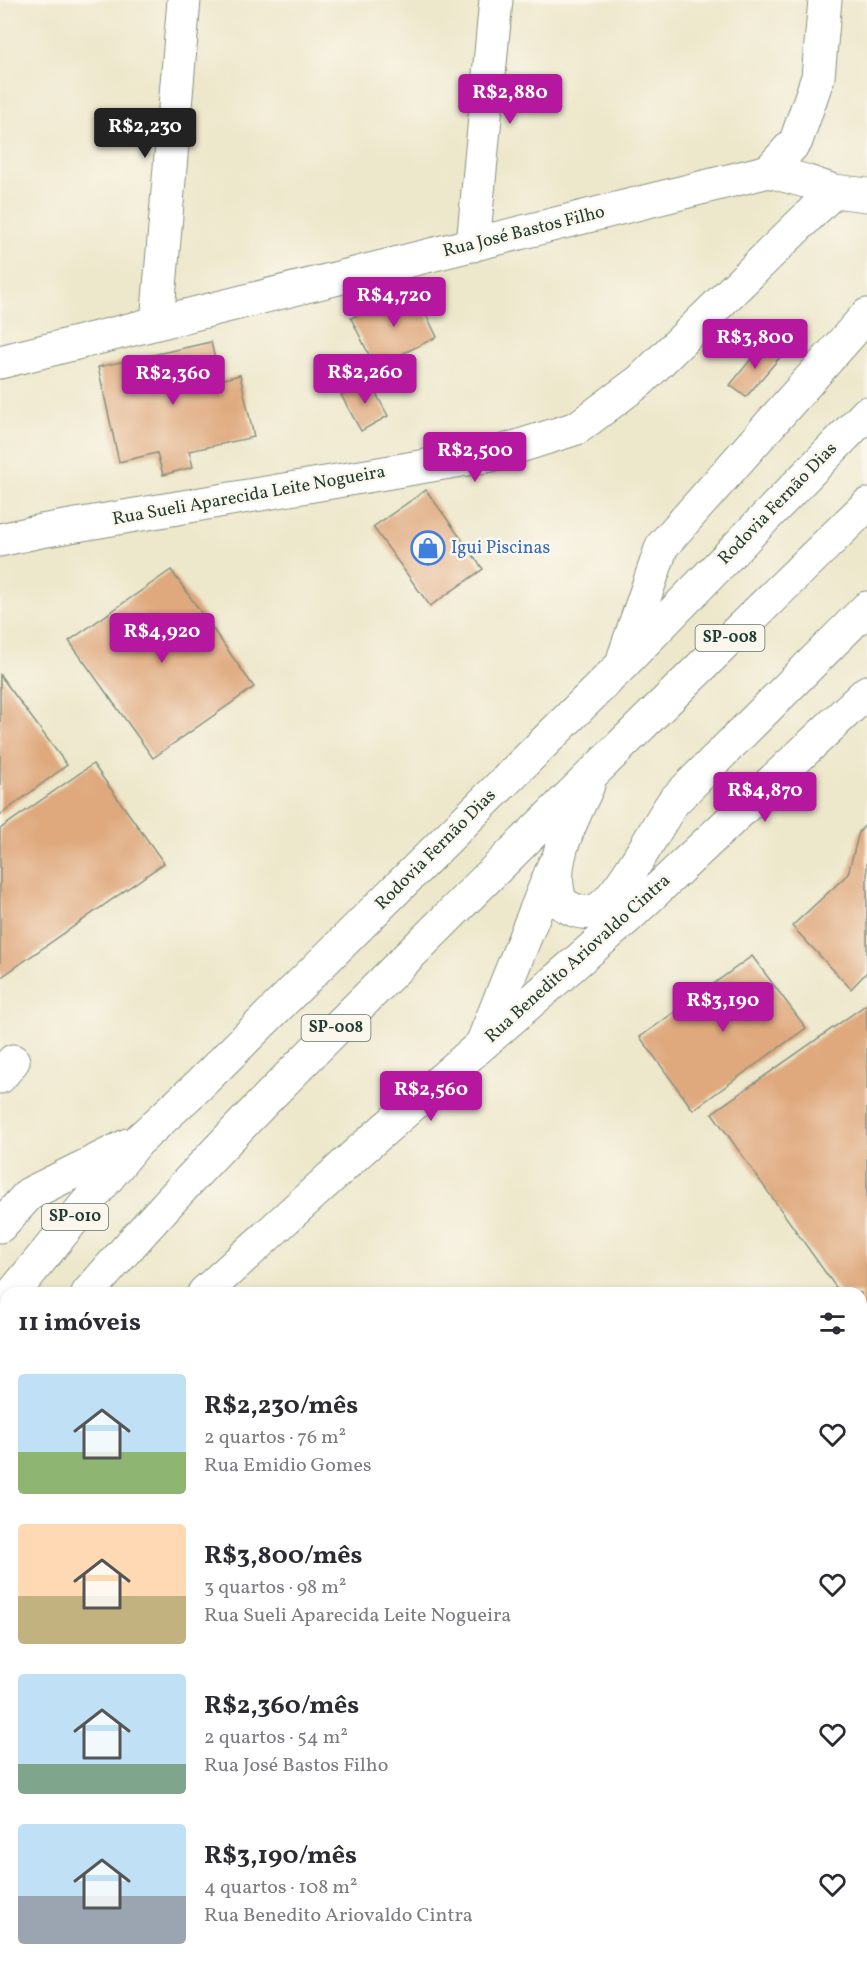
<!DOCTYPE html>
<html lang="pt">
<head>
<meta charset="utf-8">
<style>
	:root { --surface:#fff; --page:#f7f7f7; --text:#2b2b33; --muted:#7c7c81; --accent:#b5179e }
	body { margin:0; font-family:Vollkorn,serif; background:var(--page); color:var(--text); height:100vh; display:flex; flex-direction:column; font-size:22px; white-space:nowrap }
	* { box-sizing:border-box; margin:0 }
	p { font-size:20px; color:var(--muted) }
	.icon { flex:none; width:33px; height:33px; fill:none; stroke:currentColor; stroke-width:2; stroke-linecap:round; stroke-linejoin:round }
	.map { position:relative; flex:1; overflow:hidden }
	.drawer { position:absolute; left:0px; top:1287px; width:867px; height:684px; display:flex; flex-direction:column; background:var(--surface); border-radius:18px 18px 0 0; box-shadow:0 3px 9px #0003 }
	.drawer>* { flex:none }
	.price { position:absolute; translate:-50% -51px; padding:0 14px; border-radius:6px; background:var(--accent); color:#fff; font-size:20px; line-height:39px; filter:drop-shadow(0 2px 3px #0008) }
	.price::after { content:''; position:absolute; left:50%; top:36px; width:18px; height:14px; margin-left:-9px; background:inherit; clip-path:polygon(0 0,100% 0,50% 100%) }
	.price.current { background:#222; color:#fff }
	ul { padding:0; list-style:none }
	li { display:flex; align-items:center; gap:18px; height:150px; padding:0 18px }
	li span { display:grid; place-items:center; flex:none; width:168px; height:120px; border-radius:6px; color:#555 }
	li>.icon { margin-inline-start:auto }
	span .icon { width:72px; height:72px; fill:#fffc; stroke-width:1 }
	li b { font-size:26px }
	h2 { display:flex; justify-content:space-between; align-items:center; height:72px; padding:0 18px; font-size:26px }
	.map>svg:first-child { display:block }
	.building { fill:#dfa87d }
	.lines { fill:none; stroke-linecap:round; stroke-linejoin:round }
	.minor-casing { stroke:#869280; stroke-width:35 }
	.motorway-casing { stroke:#869280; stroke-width:35 }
	.minor { stroke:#fff; stroke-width:33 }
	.motorway { stroke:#fff; stroke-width:33 }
	.labels { text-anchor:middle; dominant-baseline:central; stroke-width:5; stroke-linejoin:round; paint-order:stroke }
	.shield { fill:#fbf7ec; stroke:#61756b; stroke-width:1.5 }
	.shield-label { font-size:16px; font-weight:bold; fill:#1f3d34 }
	.street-label { font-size:18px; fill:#1f3d34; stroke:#fbf7ec }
	.shop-label { font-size:18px; fill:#366cbe; stroke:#fbf7ec; text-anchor:start }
</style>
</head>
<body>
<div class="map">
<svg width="867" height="1971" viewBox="0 0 867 1971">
	<rect width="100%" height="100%" fill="#fbf7ec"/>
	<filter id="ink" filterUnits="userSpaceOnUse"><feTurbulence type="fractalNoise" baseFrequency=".0167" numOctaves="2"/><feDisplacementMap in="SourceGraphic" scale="12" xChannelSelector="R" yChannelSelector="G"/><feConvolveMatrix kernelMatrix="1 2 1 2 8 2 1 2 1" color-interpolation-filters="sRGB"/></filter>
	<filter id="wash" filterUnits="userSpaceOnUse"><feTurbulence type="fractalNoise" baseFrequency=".008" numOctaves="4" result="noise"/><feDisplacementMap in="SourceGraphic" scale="24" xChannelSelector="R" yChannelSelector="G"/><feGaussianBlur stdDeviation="1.35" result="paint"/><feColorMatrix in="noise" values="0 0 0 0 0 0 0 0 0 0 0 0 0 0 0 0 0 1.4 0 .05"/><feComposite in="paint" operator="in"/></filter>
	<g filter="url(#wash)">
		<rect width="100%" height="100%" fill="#ede7cb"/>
		<g id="blocks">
			<path class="building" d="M413,288L437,337L375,367L351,318Z
				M211,342L220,380L240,375L254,437L189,451L193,467L163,475L157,453L119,462L98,367Z
				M764,343L781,356L746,397L730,385Z
				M369,380L388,416L361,431L341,395Z
				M426,490L483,569L430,606L373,527Z
				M171,570L254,687L153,758L69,641Z
				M0,675L67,765L0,815Z
				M93,764L164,863L0,978V829Z
				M867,823V972L851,989L792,926L848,874L859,832Z
				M752,956L806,1028L693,1110L640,1037Z
				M867,1004V1330L861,1322V1293H840L712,1113Z
				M861,1407L867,1415V1485L861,1489Z"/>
		</g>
	</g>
	<g filter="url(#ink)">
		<use href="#blocks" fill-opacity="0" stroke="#869280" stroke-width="1.5"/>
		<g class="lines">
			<defs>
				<path id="minor" d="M769,171L796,141L818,77L825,0
					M473,245L496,0
					M157,323L184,0
					M0,362L769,171L805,181L834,191L867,195
					M0,540L41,531L491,455L577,428L640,381L834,191
					M0,1077L13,1061
					M204,1293L362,1149L628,917L867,692
					M0,1482L6,1478"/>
				<path id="motorway" d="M624,657L662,546L867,315
					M588,785C572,822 546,863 561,903C571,909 579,914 591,912C617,907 656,825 674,801L867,608
					M482,1044L554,865
					M0,1226L29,1194L128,1145
					M13,1293L138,1141L197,1087L622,665L867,413
					M88,1293C198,1165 318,1046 438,927C580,785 723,645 867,505
					M0,1395L6,1388"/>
			</defs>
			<use href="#minor" class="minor-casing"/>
			<use href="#motorway" class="motorway-casing"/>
			<use href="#minor" class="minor"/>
			<use href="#motorway" class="motorway"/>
		</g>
	</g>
	<defs>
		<symbol id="shop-ring" viewBox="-11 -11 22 22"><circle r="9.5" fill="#fbf7ec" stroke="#3f7fe0" stroke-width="1.5"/><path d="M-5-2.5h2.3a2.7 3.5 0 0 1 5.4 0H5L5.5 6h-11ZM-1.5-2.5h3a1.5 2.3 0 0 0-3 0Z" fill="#3f7fe0"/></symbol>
	</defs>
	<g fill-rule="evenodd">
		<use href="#shop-ring" x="409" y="529" width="38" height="38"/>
	</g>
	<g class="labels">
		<g class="shield">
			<rect x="695.5" y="625" width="69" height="26" rx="4.5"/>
			<rect x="301.5" y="1015" width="69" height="26" rx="4.5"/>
			<rect x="42" y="1204" width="66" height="26" rx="4.5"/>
		</g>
		<g class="shield-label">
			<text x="730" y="638">SP-008</text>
			<text x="336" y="1028">SP-008</text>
			<text x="75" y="1217">SP-010</text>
		</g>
		<g class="street-label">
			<text transform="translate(524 232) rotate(-14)">Rua José Bastos Filho</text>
			<text transform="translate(249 496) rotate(-10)">Rua Sueli Aparecida Leite Nogueira</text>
			<text transform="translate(778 504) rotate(-46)">Rodovia Fernão Dias</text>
			<text transform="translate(436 850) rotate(-45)">Rodovia Fernão Dias</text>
			<text transform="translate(578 959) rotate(-42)">Rua Benedito Ariovaldo Cintra</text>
		</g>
		<g class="shop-label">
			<text x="451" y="548">Igui Piscinas</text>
		</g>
	</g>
</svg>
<b class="price" style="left:510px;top:125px">R$2,880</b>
<b class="price current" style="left:145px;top:159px">R$2,230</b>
<b class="price" style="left:394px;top:328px">R$4,720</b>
<b class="price" style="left:755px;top:370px">R$3,800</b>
<b class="price" style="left:365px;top:405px">R$2,260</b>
<b class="price" style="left:173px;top:406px">R$2,360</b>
<b class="price" style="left:475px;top:483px">R$2,500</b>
<b class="price" style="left:162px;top:664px">R$4,920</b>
<b class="price" style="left:765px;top:823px">R$4,870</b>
<b class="price" style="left:723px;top:1033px">R$3,190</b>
<b class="price" style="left:431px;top:1122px">R$2,560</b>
<section class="drawer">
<h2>11 imóveis<svg class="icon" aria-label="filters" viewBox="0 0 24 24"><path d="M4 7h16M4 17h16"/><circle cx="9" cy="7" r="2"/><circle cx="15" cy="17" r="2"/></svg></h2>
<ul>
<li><span style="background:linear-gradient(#bfe0f5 65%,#8fb573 0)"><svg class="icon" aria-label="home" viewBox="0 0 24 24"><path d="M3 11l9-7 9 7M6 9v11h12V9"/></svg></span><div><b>R$2,230/mês</b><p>2 quartos · 76 m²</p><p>Rua Emidio Gomes</p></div><svg class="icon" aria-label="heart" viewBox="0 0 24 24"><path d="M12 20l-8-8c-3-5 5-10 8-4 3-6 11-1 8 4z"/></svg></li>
<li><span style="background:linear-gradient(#ffd9b3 60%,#c2b280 0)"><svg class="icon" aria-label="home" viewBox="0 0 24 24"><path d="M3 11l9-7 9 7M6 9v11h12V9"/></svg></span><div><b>R$3,800/mês</b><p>3 quartos · 98 m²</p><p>Rua Sueli Aparecida Leite Nogueira</p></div><svg class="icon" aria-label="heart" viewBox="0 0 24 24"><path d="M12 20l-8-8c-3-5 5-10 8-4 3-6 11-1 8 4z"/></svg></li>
<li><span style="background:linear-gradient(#bfe0f5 75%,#7fa58c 0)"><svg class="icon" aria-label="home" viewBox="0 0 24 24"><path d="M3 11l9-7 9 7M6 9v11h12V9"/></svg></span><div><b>R$2,360/mês</b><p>2 quartos · 54 m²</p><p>Rua José Bastos Filho</p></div><svg class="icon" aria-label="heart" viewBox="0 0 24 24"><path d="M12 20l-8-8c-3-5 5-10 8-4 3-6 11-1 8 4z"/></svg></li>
<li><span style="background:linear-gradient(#bfe0f5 60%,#9aa5b1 0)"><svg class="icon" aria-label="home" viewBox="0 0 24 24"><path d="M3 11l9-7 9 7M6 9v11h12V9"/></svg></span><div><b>R$3,190/mês</b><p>4 quartos · 108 m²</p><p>Rua Benedito Ariovaldo Cintra</p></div><svg class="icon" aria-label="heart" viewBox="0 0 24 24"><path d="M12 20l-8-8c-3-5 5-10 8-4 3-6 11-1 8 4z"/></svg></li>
</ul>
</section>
</div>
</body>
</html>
